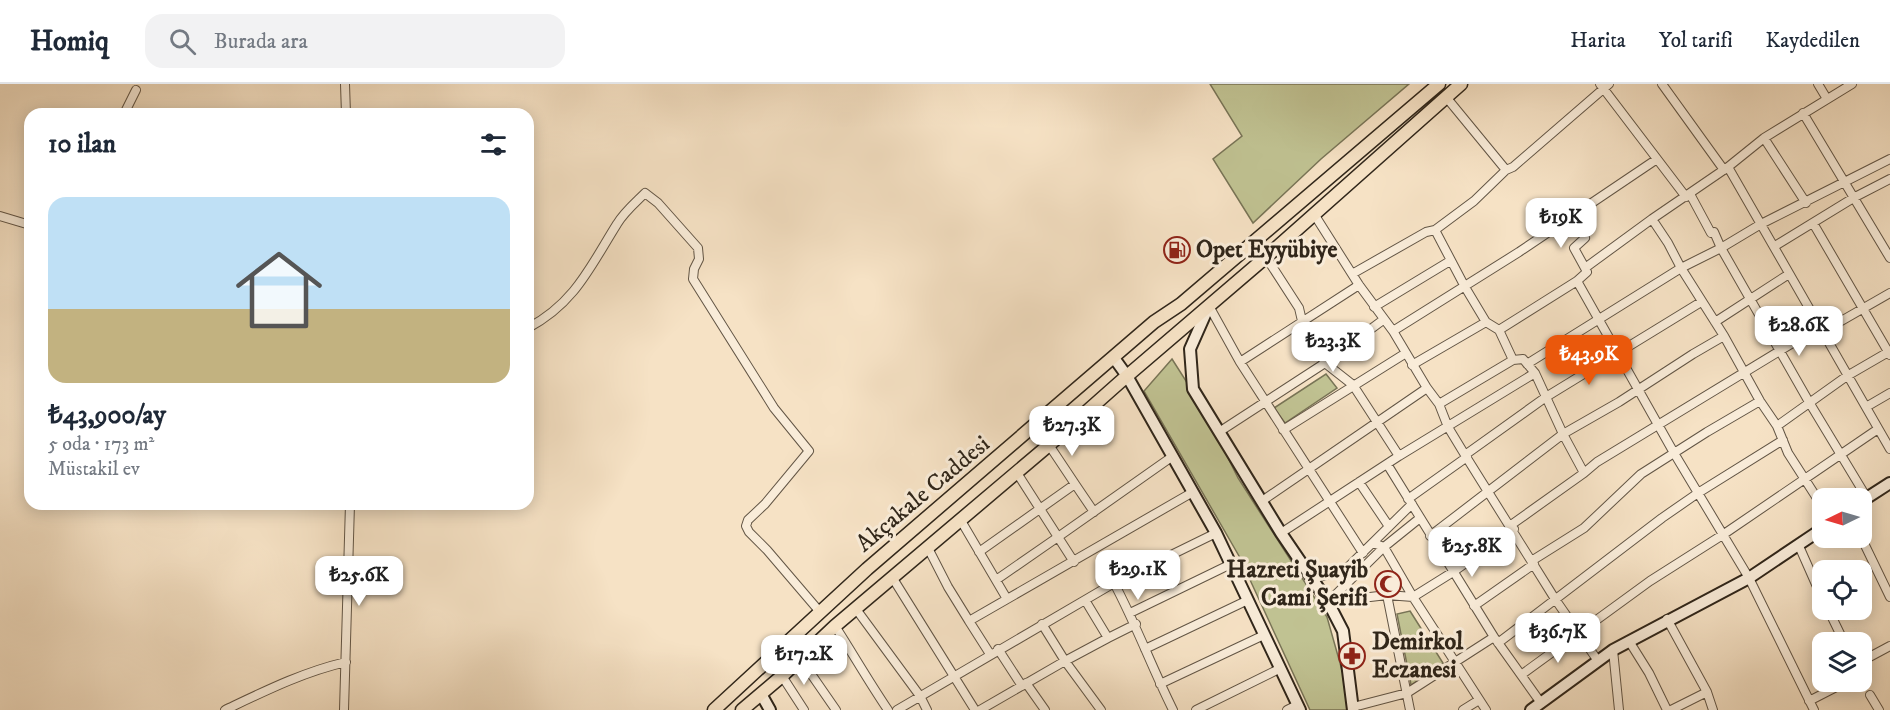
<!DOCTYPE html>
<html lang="tr">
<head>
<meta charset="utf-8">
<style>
	:root { --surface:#fff; --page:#f2f2f3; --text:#1f2937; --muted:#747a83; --line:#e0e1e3; --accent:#ea580c }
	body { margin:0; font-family:"IM FELL DW Pica",serif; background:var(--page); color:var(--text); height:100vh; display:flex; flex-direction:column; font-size:22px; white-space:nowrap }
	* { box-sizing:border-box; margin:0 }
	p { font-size:20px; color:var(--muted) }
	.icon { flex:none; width:33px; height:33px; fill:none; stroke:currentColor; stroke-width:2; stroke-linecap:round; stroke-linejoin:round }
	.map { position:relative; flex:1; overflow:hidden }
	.sheet { position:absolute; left:24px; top:24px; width:510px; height:402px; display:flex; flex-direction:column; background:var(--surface); border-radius:18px; box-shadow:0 3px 15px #0003 }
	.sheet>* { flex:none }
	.needle { width:39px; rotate:265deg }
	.buttons { position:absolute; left:1812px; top:404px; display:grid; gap:12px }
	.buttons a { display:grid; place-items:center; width:60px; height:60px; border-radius:12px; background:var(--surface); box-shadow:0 3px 15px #0003; font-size:30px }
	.price { position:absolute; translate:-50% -51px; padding:0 14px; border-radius:12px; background:#fff; color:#222; font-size:20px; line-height:39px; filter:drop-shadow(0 2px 3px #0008) }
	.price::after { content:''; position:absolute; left:50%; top:36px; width:18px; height:14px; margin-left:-9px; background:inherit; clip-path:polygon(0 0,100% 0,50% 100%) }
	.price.active { background:var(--accent); color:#fff }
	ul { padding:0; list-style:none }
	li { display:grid; align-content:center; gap:12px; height:318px; padding:0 24px }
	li+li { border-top:2px solid var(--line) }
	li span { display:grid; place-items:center; height:186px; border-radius:18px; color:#555 }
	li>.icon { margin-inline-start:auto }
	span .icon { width:108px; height:108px; fill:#fffc; stroke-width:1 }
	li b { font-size:26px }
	h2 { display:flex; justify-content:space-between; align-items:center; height:72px; padding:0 24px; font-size:26px }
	header { display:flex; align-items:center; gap:36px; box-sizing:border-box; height:84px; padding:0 30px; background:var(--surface); border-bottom:2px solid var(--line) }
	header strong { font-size:28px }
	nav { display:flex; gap:33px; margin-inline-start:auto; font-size:21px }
	.search { width:420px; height:54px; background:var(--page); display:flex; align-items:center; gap:15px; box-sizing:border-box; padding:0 21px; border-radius:18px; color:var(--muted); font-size:22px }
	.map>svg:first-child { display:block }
	.green { fill:#c0c292; stroke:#787456; stroke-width:1.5 }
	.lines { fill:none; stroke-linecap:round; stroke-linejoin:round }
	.street-casing { stroke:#625545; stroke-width:10 }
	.secondary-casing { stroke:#30261a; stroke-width:14 }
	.primary-casing { stroke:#30261a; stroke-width:15 }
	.street { stroke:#f9ecd9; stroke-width:8 }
	.secondary { stroke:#f9ecd9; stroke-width:10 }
	.primary { stroke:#f6e2c5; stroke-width:12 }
	.labels { text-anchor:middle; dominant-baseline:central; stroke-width:6; stroke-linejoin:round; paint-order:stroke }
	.poi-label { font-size:24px; font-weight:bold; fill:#30261a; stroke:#f9ecd9; text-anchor:start }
	.street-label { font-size:24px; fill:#30261a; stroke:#f9ecd9 }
</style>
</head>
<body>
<header>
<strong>Homiq</strong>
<div class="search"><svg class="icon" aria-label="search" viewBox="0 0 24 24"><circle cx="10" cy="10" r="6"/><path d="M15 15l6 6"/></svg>Burada ara</div>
<nav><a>Harita</a><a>Yol tarifi</a><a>Kaydedilen</a></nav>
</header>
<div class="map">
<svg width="1890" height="626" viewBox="0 0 1890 626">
	<rect width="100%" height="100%" fill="#f6e2c5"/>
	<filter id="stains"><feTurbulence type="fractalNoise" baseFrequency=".00333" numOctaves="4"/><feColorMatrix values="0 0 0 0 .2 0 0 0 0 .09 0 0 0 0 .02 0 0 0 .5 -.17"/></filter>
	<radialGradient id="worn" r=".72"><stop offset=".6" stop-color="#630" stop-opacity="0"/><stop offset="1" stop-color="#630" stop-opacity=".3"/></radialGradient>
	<path class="green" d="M1210,0H1409L1321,75L1253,139L1213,75L1242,52Z
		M1172,275L1202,322L1238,394L1327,533L1349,611L1351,626H1310L1239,472L1144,307Z
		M1326,290L1337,304L1285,339L1274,324Z
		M1410,527L1443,579L1411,601L1397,530Z"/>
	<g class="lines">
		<defs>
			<path id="street" d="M345,0L346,30
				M1600,0L1686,113
				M1662,0L1724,86
				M1818,0L1827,15
				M1446,13L1506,86
				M1803,29L1890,174
				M124,30L136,6
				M1764,54L1806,119
				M1728,83L1890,365
				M1314,130L1359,201L1393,247L1427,304L1439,320L1448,343L1465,371L1555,515L1598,577
				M0,132L30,141
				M1570,134L1585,154L1574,164L1585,184
				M1652,135L1668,159L1681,184L1724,252L1760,317L1777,342L1788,369L1822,422
				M1813,139L1890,271
				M1775,162L1855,113L1890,95
				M1266,173L1299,224L1302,237L1325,279L1353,301L1399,372
				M1352,190L1426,148L1435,146
				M1577,197L1674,369L1749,494L1814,626
				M1209,222L1240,278L1363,469
				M1374,223L1450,177
				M1715,238L1789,190
				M528,244C575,219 590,183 617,140C624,128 635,119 645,109L658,119L698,164L699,175L694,185L693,195L774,324L809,367L765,420L748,436L746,442L749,448L767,466L820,528
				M1499,246L1577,197L1587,188L1585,184L1652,135L1728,83L1764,54L1852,0
				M1393,247L1519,168L1657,75
				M1822,248L1890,209
				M1240,278L1359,201
				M1527,280L1681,184L1721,164L1714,148L1711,149L1690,110
				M1412,281L1486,238
				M1439,320L1513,276
				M1866,323L1890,309
				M1777,342L1847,292L1890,267
				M1283,346L1406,269
				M1219,348L1325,279L1383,236
				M1049,361L1075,400
				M1465,371L1546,313L1701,218
				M1387,380L1494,553L1541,619
				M1584,389L1563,350L1535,289L1523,275L1513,276L1499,246L1486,238L1465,203L1435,146L1474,117L1506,86L1513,83L1609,0
				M1359,398L1388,441
				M1867,414L1809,318L1721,164L1761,140L1890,75
				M1408,415L1467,373
				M1262,417L1427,304
				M960,435L1007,515
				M1511,441L1584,389L1597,378L1819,243
				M1281,449L1399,372L1535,289
				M1430,452L1563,350L1619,318L1693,270L1724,252
				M1861,453L1890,513
				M1373,459L1384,463L1413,513L1486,626
				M1799,462L1822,514
				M928,464L948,503L969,537
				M979,468L1075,400L1094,428
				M1533,476L1584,444L1641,390L1707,348L1760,317
				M1074,478L1058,453L1173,372
				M892,493L975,626
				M1313,495L1346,485L1412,420
				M996,496L1058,453L1017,389
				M1387,511L1410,626
				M1328,518L1387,511L1413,513L1453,488L1514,445
				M1328,518L1384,463L1420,434
				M1474,522L1534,480
				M856,525L920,612L927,626
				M1828,525L1844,558
				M1130,529L1231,480
				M1667,535L1707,608L1713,626
				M1042,540L1065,577L1108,554L1085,516L1114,499
				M835,542C853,570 869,598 888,626
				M1108,554L1136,540
				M1629,557L1649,589L1667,626
				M1498,559L1662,434L1698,409L1783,356
				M998,565L1022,602
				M1145,565L1248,516
				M1613,566L1619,626
				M990,570L969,537L1193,408
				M800,574L836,626
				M1862,577L1890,562
				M1521,591L1650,497L1724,450L1878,345
				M782,592L804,626
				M1026,599L1045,626
				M1160,600L1264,551
				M1870,611L1879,626
				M1809,617L1848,597
				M1353,623L1407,609L1494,553
				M225,626C265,607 303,588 346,578
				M344,626L350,420
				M897,626L1085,516
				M980,626L1065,577L1101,626
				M1173,626C1152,584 1136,540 1114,499L1216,449
				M1196,626L1279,585
				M1287,626L1297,621
				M1463,626L1479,616
				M1671,626L1707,608"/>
			<path id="secondary" d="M1209,222L1190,265L1193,305L1281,449L1328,518L1343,547L1353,626
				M1114,274L1127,292L1216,449L1300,626
				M1862,417L1890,399
				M761,610L770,626
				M1531,626L1613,566L1749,494L1822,445"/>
			<path id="primary" d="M714,626L867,485L1154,238L1181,220L1439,0
				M742,626L782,592L835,542L1049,361L1120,298L1266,173L1461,0"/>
		</defs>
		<use href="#street" class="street-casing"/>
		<use href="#secondary" class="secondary-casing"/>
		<use href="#primary" class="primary-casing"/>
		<use href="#street" class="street"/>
		<use href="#secondary" class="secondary"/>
		<use href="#primary" class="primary"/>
	</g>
	<defs>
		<symbol id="fuel-ring" viewBox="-11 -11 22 22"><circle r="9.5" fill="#f9ecd9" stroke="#8f2418" stroke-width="1.5"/><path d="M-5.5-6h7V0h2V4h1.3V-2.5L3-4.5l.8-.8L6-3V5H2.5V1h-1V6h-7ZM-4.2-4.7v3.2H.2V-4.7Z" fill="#8f2418"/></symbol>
		<symbol id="mosque-ring" viewBox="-11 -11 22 22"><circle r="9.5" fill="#f9ecd9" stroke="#8f2418" stroke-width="1.5"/><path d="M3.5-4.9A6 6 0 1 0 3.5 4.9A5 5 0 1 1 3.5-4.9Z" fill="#8f2418"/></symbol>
		<symbol id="pharmacy-ring" viewBox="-11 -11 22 22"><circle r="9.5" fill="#f9ecd9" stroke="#8f2418" stroke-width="1.5"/><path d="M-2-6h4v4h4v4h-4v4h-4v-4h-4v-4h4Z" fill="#8f2418"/></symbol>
	</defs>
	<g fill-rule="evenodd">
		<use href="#fuel-ring" x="1162" y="151" width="30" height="30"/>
		<use href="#mosque-ring" x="1373" y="485" width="30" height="30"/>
		<use href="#pharmacy-ring" x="1337" y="557" width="30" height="30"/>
	</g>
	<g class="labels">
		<g class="poi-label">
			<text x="1196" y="166">Opet Eyyübiye</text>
			<text x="1368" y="486" text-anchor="end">Hazreti Şuayib<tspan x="1368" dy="28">Cami Şerifi</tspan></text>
			<text x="1372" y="558">Demirkol<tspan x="1372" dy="28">Eczanesi</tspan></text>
		</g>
		<g class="street-label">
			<text transform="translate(923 410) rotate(-40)">Akçakale Caddesi</text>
		</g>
	</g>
	<rect width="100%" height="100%" filter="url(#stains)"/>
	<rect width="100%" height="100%" fill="url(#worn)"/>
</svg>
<div class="buttons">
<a><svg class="needle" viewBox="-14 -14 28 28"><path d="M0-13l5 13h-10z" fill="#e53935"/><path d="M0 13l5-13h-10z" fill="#747a83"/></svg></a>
<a><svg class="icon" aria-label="locate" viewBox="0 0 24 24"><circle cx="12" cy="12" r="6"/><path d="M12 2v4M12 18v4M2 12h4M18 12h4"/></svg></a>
<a><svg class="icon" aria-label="layers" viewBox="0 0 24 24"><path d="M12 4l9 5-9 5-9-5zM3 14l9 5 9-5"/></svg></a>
</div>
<b class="price" style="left:1561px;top:165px">₺19K</b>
<b class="price" style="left:1799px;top:273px">₺28.6K</b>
<b class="price" style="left:1333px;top:289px">₺23.3K</b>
<b class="price active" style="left:1589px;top:302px">₺43.9K</b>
<b class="price" style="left:1072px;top:373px">₺27.3K</b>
<b class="price" style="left:1472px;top:494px">₺25.8K</b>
<b class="price" style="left:1138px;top:517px">₺29.1K</b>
<b class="price" style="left:359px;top:523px">₺25.6K</b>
<b class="price" style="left:1558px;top:580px">₺36.7K</b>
<b class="price" style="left:804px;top:602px">₺17.2K</b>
<section class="sheet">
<h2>10 ilan<svg class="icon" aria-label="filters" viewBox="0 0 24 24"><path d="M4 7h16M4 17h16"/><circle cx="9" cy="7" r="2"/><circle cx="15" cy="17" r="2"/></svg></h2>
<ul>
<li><span style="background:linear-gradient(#bfe0f5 60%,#c2b280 0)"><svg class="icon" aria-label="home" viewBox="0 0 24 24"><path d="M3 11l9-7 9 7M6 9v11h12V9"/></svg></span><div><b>₺43,900/ay</b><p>5 oda · 173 m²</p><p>Müstakil ev</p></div></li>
</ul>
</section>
</div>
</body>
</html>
